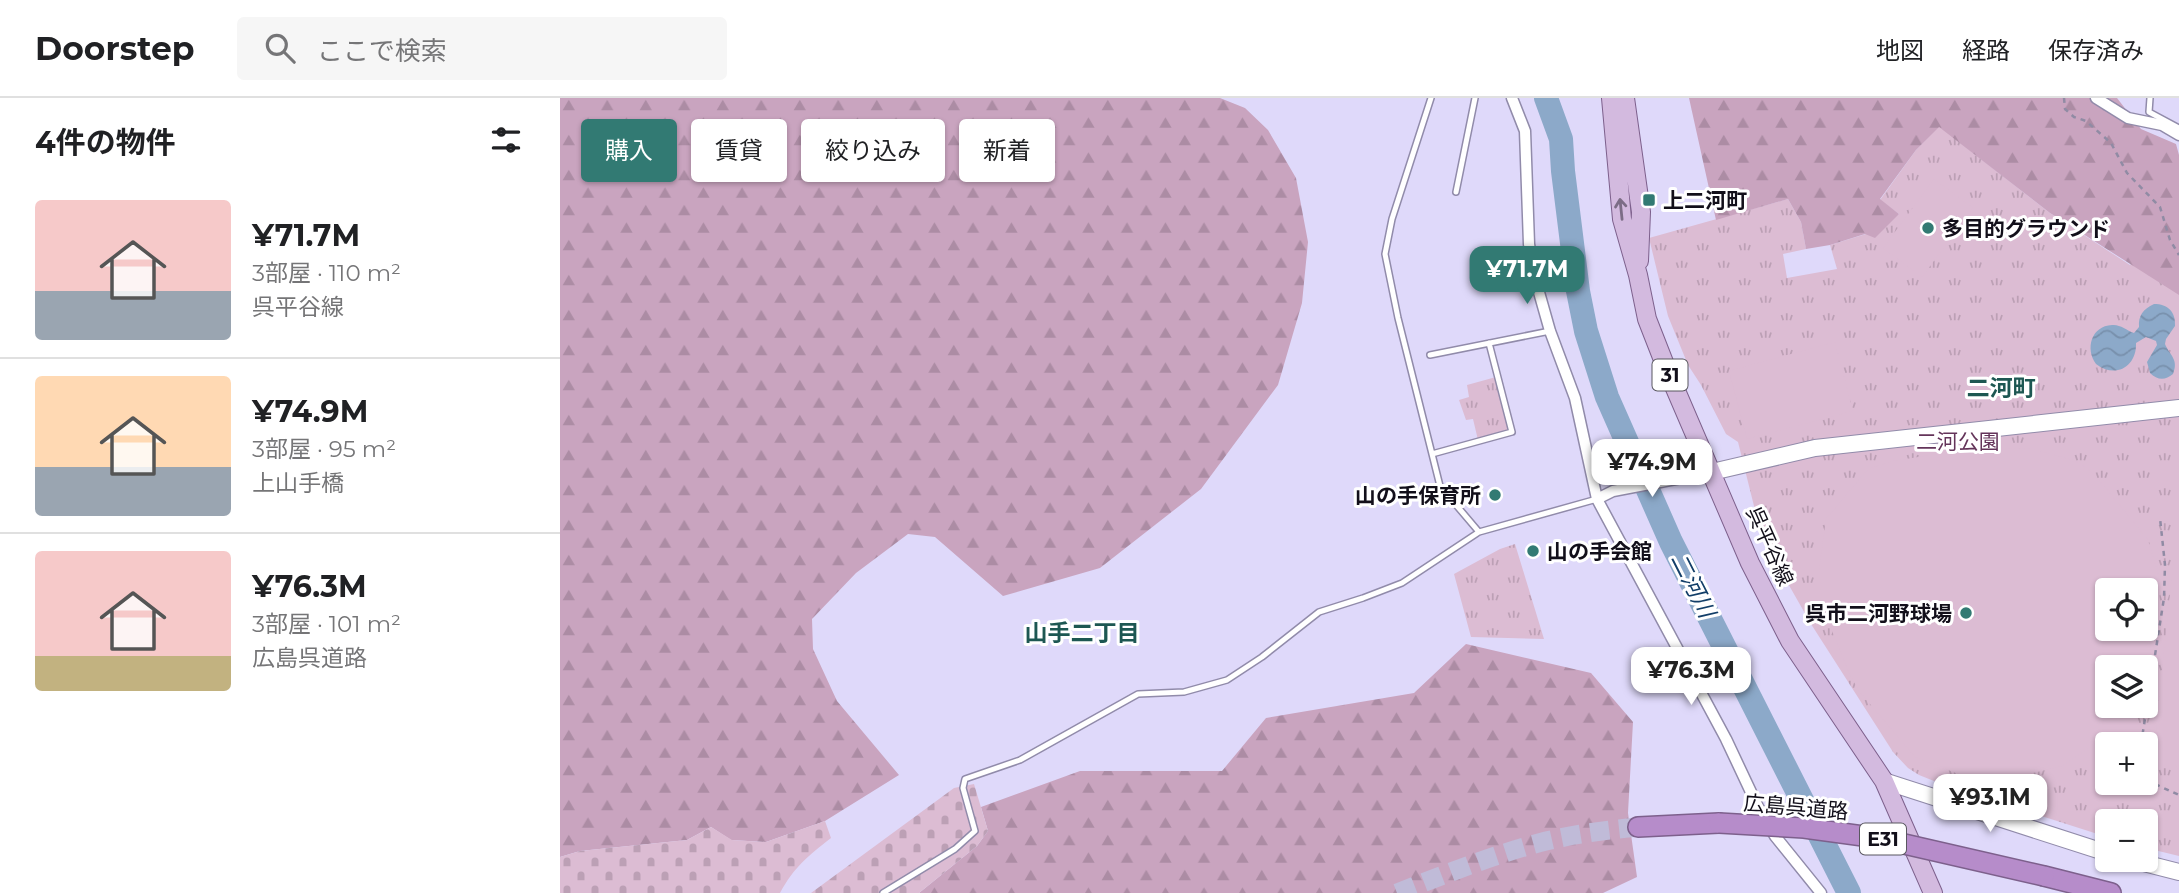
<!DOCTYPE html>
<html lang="ja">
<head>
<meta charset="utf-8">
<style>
	:root { --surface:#fff; --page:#f6f6f6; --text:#202124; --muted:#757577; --line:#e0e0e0; --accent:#327a73 }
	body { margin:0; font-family:Montserrat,"Noto Sans JP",sans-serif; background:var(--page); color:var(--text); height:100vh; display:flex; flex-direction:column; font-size:26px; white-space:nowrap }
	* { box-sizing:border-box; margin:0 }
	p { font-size:23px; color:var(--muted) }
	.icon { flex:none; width:38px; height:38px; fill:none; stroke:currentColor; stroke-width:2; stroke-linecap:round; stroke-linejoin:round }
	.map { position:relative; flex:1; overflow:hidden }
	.details { display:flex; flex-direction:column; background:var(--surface); width:560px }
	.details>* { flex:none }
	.hud { position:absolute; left:21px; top:21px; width:665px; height:63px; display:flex; gap:14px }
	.controls { position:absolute; left:1535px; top:480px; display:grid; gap:14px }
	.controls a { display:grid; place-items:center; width:63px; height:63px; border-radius:7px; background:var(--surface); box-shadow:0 2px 5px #0004; font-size:35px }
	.price { position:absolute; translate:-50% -60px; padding:0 16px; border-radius:14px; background:#fff; color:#222; font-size:23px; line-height:46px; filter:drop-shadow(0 2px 4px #0008) }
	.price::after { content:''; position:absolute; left:50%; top:42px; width:21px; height:16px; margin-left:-10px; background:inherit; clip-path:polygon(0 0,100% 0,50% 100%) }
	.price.current { background:var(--accent); color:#fff }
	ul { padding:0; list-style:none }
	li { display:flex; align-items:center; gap:21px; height:175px; padding:0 35px }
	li+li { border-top:2px solid var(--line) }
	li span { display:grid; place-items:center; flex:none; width:196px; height:140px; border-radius:7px; color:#555 }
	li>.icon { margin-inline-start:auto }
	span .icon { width:84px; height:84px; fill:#fffc; stroke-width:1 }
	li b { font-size:30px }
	h2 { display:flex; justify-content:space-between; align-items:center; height:84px; padding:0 35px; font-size:30px }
	.chip { padding:0 24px; border-radius:7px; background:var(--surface); box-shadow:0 2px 5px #0004; font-size:24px; line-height:63px }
	.chip.current { background:var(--accent); color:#fff }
	header { display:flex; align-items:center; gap:42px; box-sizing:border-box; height:98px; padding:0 35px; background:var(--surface); border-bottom:2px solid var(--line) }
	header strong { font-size:33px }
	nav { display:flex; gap:38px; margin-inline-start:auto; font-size:24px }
	.search { width:490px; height:63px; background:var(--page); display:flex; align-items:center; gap:18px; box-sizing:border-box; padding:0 24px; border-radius:7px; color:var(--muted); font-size:26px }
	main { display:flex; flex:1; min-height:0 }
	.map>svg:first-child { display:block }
	.grass { fill:url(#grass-tufts); fill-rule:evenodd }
	.forest { fill:url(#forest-firs) }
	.cemetery { fill:url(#cemetery-stones) }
	.pitch { fill:#dcbcd3; fill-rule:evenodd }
	.water { fill:url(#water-waves) }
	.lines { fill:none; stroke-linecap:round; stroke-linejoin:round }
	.river { stroke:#8ca9c9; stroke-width:24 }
	.highway-tunnel { stroke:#c0bbd8; stroke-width:19; stroke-dasharray:19 10; stroke-linecap:butt }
	.lane-casing { stroke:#918baa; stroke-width:8 }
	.street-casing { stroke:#918baa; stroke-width:13 }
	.secondary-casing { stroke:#918baa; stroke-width:18 }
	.primary-casing { stroke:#7d608c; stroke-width:20 }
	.highway-casing { stroke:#7d608c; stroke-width:22 }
	.path { stroke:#908ba4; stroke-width:2.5; stroke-dasharray:5 5; stroke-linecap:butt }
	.lane { stroke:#fff; stroke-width:5 }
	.street { stroke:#fff; stroke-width:10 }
	.secondary { stroke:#fff; stroke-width:16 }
	.primary { stroke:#d3badf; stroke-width:18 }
	.highway { stroke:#b68cca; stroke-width:19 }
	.highway-bridge-casing { stroke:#7d608c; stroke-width:22; stroke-linecap:butt }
	.highway-bridge { stroke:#b68cca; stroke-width:19 }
	.oneway { stroke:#7c6d86 }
	.poi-dot { fill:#327a73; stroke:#fff; stroke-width:2.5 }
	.labels { text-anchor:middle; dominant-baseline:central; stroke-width:6; stroke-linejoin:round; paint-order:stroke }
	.shield { fill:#fff; stroke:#59575f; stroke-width:2 }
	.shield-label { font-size:19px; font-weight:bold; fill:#120f1a }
	.poi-label { font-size:21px; font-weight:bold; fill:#120f1a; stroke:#fff; text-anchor:start }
	.park-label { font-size:21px; fill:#64345a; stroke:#fff }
	.street-label { font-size:21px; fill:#120f1a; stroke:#fff }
	.neighbourhood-label { font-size:23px; font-weight:bold; fill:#1d5752; stroke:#fff }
	.water-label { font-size:23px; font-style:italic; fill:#123e68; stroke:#fff }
</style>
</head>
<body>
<header>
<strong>Doorstep</strong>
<div class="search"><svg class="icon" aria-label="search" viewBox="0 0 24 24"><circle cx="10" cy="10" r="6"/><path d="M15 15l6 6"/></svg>ここで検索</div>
<nav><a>地図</a><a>経路</a><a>保存済み</a></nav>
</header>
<main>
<section class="details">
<h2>4件の物件<svg class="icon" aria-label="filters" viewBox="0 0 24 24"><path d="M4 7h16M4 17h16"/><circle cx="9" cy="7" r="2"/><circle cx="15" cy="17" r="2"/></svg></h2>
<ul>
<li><span style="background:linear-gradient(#f6c9c9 65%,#9aa5b1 0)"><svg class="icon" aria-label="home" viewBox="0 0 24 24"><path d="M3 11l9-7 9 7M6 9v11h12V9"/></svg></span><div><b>¥71.7M</b><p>3部屋 · 110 m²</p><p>呉平谷線</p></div></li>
<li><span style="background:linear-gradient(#ffd9b3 65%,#9aa5b1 0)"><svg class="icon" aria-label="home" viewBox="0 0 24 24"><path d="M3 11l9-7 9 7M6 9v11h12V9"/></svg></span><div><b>¥74.9M</b><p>3部屋 · 95 m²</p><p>上山手橋</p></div></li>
<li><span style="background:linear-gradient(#f6c9c9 75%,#c2b280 0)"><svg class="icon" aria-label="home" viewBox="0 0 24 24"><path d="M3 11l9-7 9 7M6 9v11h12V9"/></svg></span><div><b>¥76.3M</b><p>3部屋 · 101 m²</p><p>広島呉道路</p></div></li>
</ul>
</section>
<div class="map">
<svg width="1619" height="795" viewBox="0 0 1619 795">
	<defs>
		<pattern id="grass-tufts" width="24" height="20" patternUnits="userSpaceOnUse" patternTransform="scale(1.75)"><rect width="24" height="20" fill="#dcbcd3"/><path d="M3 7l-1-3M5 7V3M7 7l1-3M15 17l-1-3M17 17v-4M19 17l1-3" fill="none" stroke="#bca0b5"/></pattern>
		<pattern id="forest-firs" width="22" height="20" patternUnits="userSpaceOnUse" patternTransform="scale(1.75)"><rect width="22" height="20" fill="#c9a4bf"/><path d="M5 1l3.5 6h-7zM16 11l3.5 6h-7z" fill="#ac8ca4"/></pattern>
		<pattern id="cemetery-stones" width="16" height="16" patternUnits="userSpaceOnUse" patternTransform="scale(1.75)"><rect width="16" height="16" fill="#dcbcd3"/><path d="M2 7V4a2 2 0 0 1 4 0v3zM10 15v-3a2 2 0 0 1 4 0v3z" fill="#bca0b5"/></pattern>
		<pattern id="water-waves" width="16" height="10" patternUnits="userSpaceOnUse" patternTransform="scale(1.75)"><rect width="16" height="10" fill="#8ca9c9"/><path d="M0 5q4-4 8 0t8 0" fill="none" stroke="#7890ac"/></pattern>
	</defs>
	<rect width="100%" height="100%" fill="#dfd9fa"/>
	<path class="grass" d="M1379,28L1490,115L1570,167L1619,110V758L1586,750V723H1547V739L1384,687L1359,677L1348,670L1333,654L1251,526L1202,440L1178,344L1166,336L1141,287L1128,267L1108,218L1089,140L1228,101L1241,124L1246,151L1223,156L1227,180L1277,171L1270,147L1306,136L1339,116L1320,102L1356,52ZM1547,492H1586V530H1547ZM1547,569H1586V607H1547ZM1547,646H1586V684H1547Z
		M936,279L950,333L918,342L913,321L906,322L899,302L909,299L907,287Z
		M955,446L984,541L911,539L894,476L940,451Z"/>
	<path class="forest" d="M0,0H660L685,10L708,32L736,80L748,144L742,205L718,287L641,391L540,470L443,498L375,439L348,436L296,475L252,521L253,551L277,603L339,677L265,723L206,744L171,742L151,729L127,742L20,753L0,759Z
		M1129,0H1557L1581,31L1616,46L1619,57V197L1490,115L1379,29L1356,52L1320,101L1339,116L1315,140L1305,136L1270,147L1246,151L1241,124L1228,101L1156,122Z
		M906,546L1031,575L1073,624L1068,715L1077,779L1043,795H359L417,748L428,733L421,709L520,673H662L706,620L854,595Z"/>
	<path class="cemetery" d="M414,686L428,733L417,748L359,795H251L394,690Z
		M265,723L271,740C248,758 234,769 220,795H0V759L20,753L127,742L151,729L172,742L206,744Z"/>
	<path class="pitch" d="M1374,81L1413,110L1362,179L1323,150Z
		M1275,244L1293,313L1187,341L1169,273Z
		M1415,350L1472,351L1513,362L1527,370L1540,383L1588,442L1600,482L1599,522L1586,582V569H1547V607H1569L1561,619L1532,648L1502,668L1449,681L1406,679L1355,659L1299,593L1289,575L1262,508L1259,472L1266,421L1308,371L1333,363ZM1547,492H1586V530H1547Z
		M1619,454V672L1600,647L1596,629L1613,468Z"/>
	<path class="water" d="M1594,206C1608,206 1616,214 1615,228L1606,241L1605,246C1610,258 1619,261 1613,276C1605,283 1597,282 1590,275L1587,264L1597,247L1596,243L1586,239L1576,245C1577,269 1555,281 1536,266C1525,251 1531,228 1552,227C1560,226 1566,232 1574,235L1579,229C1578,218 1583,211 1594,206Z"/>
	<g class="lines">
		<path class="river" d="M986,0L1001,41L1003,73L1018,193L1026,233L1047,299L1111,444L1289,795"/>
		<path class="highway-tunnel" d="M837,795C886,776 935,756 986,743C1016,736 1047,732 1078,729"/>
		<defs>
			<path id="lane" d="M871,0L832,121L825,156L838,220L880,388L919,434
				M1590,0L1589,14L1619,30
				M896,94L915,0
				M870,257L990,233
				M872,356L952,334L929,245
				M323,795L395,751L415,733L403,690L405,681L460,662L578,596L624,594L667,582L702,559L759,514L803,500L842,485L919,434L1037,401"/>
			<path id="street" d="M952,0L965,33L969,146L973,173L990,233L1015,300L1037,401L1166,641L1198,709L1215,738L1261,795
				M1536,0L1568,20L1602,27L1619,37
				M1037,401L1053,393L1152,374"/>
			<path id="secondary" d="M1152,374L1255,350L1619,310
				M1324,683L1547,755
				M1568,761L1619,774"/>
			<path id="primary" d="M1051,0L1062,121L1078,177L1087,221L1105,267L1190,465L1230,543L1324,683L1373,795
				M1065,0L1081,114L1079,163"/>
			<path id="highway" d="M1078,729L1159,725
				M1484,778L1551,795"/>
		</defs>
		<use href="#lane" class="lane-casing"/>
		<use href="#street" class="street-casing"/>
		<use href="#secondary" class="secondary-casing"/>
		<use href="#primary" class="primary-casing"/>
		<use href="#highway" class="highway-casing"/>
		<path class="path" d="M1504,0L1505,11L1514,19L1526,23L1551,45L1567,75L1600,109L1610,142L1619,157
			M1581,646L1604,500L1605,467L1600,420
			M1586,682L1619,697"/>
		<use href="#lane" class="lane"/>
		<use href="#street" class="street"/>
		<use href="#secondary" class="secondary"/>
		<use href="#primary" class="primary"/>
		<use href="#highway" class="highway"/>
		<defs>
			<path id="highway-bridge" d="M1159,725L1244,730L1318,740L1484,778"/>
		</defs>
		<use href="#highway-bridge" class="highway-bridge-casing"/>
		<use href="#highway-bridge" class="highway-bridge"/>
	</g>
	<defs><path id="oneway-shaft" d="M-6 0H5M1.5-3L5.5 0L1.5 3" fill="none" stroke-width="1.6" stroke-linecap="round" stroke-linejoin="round" transform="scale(1.75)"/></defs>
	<use class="oneway" href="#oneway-shaft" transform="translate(1061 111) rotate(-96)"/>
	<g class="poi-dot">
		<rect x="1082" y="95" width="14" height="14" rx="3.5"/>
		<circle cx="1368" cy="130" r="7"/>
		<circle cx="935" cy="397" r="7"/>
		<circle cx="973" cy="453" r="7"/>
		<circle cx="1406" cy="515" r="7"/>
	</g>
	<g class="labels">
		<g class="shield">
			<rect x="1092.5" y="261.5" width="35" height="31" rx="5"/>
			<rect x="1300" y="725.5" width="46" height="31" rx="5"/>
		</g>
		<g class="shield-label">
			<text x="1110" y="277">31</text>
			<text x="1323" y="741">E31</text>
		</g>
		<g class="poi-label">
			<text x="1103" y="102">上二河町</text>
			<text x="1382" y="130">多目的グラウンド</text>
			<text x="921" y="397" text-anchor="end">山の手保育所</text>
			<text x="987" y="453">山の手会館</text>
			<text x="1392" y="515" text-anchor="end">呉市二河野球場</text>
		</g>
		<g class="park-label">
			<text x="1398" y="343">二河公園</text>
		</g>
		<g class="street-label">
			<text transform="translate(1210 448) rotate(66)">呉平谷線</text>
			<text transform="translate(1236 709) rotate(5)">広島呉道路</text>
		</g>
		<g class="neighbourhood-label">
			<text x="1441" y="290">二河町</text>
			<text x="522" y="535">山手二丁目</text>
		</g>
		<g class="water-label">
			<text transform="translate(1133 487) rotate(63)">二河川</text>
		</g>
	</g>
</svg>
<div class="controls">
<a><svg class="icon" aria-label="locate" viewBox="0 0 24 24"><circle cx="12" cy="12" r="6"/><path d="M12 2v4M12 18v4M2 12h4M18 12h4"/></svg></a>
<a><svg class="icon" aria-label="layers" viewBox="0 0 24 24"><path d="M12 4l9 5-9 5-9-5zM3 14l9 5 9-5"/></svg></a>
<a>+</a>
<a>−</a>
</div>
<b class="price current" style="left:967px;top:208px">¥71.7M</b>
<b class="price" style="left:1092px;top:401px">¥74.9M</b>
<b class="price" style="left:1131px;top:609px">¥76.3M</b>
<b class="price" style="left:1430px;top:736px">¥93.1M</b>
<div class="hud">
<a class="chip current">購入</a>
<a class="chip">賃貸</a>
<a class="chip">絞り込み</a>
<a class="chip">新着</a>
</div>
</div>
</main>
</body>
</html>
